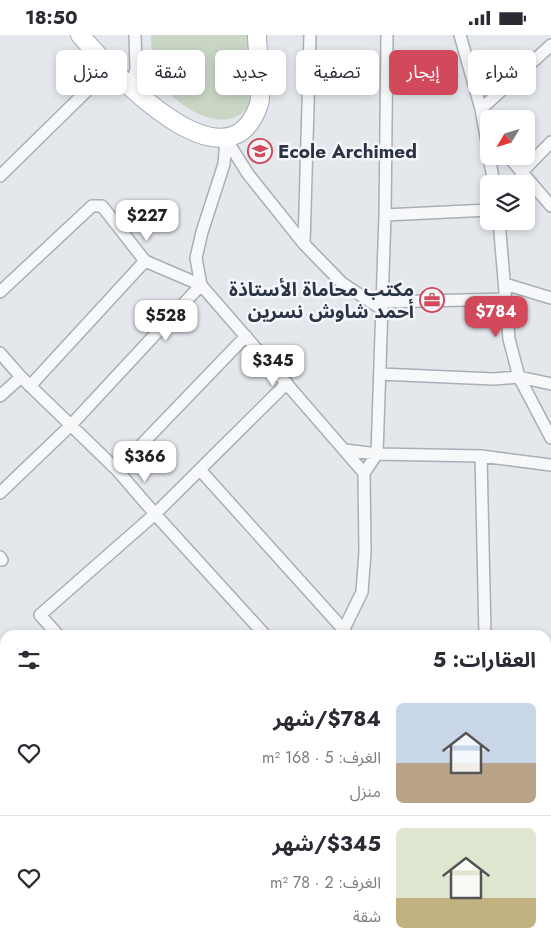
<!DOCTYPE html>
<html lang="ar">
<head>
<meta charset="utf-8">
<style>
	:root { --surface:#fff; --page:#f2f2f3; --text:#2b2b33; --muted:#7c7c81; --line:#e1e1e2; --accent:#d1495b }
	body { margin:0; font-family:Jost,"Noto Sans Arabic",sans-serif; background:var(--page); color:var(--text); direction:rtl; height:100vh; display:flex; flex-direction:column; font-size:19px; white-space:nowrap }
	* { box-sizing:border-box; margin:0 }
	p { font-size:16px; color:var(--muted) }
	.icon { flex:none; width:28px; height:28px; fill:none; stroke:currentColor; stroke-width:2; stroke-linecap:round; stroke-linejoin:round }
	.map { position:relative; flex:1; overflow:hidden; direction:ltr }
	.sheet { position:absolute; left:0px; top:595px; width:551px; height:320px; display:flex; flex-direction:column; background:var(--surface); border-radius:15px 15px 0 0; box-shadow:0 2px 8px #0003; direction:rtl }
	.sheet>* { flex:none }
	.top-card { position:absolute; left:15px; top:15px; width:521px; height:45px; direction:rtl; display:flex; gap:10px }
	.needle { width:32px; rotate:232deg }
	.tools { position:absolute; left:480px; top:75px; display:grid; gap:10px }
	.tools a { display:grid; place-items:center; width:55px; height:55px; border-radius:8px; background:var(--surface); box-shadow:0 2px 8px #0003; font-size:25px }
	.price { position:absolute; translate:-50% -42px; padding:0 11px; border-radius:10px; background:#fff; color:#222; font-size:16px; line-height:32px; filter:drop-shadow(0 1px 2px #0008) }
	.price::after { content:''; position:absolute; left:50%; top:30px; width:15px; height:11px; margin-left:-8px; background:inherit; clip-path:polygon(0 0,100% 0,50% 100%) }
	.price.on { background:var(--accent); color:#fff }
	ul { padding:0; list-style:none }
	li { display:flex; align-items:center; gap:15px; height:125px; padding:0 15px }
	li+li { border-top:1px solid var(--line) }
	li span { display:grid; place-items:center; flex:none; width:140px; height:100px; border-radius:8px; color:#555 }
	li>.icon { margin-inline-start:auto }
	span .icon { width:60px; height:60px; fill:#fffc; stroke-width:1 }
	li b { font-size:21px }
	h2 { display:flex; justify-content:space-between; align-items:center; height:60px; padding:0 15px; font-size:21px }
	.pill { padding:0 18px; border-radius:8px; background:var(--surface); box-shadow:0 2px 8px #0003; font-size:18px; line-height:45px }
	.pill.on { background:var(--accent); color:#fff }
	.status { display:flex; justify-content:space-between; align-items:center; height:35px; padding:0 25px; background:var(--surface); direction:ltr }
	.status svg { height:14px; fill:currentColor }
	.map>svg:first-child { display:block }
	.built { fill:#d2d6de }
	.green { fill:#c9d6c5 }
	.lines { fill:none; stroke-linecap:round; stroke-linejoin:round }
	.minor-casing { stroke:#a9aeb7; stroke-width:14 }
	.secondary-casing { stroke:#a9aeb7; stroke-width:18 }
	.primary-casing { stroke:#a3abb8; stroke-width:20 }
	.minor { stroke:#f7f8fa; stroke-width:11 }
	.secondary { stroke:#fff; stroke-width:15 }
	.primary { stroke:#fff; stroke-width:18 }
	.labels { text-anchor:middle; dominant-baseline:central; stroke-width:5; stroke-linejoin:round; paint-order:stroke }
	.poi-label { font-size:19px; font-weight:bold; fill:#2b3445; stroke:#f4f6f9; text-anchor:start }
</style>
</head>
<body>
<div class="status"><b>18:50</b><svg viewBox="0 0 49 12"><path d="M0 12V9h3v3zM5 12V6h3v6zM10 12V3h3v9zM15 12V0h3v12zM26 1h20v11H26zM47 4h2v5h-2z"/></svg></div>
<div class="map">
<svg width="551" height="915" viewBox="0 0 551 915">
	<rect width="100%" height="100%" fill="#e4e7ec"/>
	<path class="built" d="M202,910H351L353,915H192Z"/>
	<path class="green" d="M151,0H250C251,15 257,40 254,54C244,112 175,76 157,42C151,31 152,12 151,0Z"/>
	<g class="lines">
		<defs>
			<path id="minor" d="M460,0L481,74L489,118
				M130,50L136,35L135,0
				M481,74L551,10
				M226,104L248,139L304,209L342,248L380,273
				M489,121L494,149
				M508,121L551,171
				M521,138L551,107
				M0,141L109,34
				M385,180L489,175
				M499,186L509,304L519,342L551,403
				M304,209L310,0
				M505,249L551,263
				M0,257L92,171H102L145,226L201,250L364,438
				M381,267L506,264
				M0,318L21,342L117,435L155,479L265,600
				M380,339L494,344L519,342L551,349
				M30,351L145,226
				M0,361L21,342
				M345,415L377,419L481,421L551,430
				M481,421L485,600
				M117,435L246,301
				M201,436L344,595
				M0,458L72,389L201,250L196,223L202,197L224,129L226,104
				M0,522L2,525
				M58,600L40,580L155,479L287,348
				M341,600L362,557L365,517L364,438L377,419L385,180L387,0
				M0,667L5,663
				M0,773L5,769
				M0,825L5,836
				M381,910L382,915
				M491,915L512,910"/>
			<path id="secondary" d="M546,680L551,679
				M546,697L551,696
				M0,906L5,903
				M33,915L43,910"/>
			<path id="primary" d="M80,0C110,35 228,163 259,69C263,57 257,15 257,0"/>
		</defs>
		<use href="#minor" class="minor-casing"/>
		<use href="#secondary" class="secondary-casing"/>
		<use href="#primary" class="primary-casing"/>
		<use href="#minor" class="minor"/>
		<use href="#secondary" class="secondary"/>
		<use href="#primary" class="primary"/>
	</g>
	<defs>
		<symbol id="school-ring" viewBox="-11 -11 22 22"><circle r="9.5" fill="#f4f6f9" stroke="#d1495b" stroke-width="1.5"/><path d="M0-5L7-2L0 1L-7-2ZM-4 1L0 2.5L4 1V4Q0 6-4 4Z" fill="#d1495b"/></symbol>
		<symbol id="office-ring" viewBox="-11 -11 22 22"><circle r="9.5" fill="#f4f6f9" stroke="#d1495b" stroke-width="1.5"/><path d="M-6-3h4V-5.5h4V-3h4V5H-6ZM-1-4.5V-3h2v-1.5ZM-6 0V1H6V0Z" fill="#d1495b"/></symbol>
	</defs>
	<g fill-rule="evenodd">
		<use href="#school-ring" x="246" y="102" width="28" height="28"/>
		<use href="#office-ring" x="418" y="251" width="28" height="28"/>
	</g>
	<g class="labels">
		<g class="poi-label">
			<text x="278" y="116">Ecole Archimed</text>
			<text x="414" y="254" text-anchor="end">مكتب محاماة الأستاذة<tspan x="414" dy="22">أحمد شاوش نسرين</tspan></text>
		</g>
	</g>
</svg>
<div class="tools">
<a><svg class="needle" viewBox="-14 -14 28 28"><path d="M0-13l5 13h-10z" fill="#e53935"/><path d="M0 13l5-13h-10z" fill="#7c7c81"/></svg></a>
<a><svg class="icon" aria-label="layers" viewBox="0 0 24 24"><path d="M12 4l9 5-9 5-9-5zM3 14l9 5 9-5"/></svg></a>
</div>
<b class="price" style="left:147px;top:207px">$227</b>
<b class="price on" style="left:496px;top:303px">$784</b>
<b class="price" style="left:166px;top:307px">$528</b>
<b class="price" style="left:273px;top:352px">$345</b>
<b class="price" style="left:145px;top:448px">$366</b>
<div class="top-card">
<a class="pill">شراء</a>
<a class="pill on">إيجار</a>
<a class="pill">تصفية</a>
<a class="pill">جديد</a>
<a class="pill">شقة</a>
<a class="pill">منزل</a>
</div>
<section class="sheet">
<h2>العقارات: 5<svg class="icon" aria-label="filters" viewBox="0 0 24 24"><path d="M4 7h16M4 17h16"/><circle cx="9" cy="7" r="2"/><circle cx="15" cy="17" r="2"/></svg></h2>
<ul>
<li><span style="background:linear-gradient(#c9d6e8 60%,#b9a48a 0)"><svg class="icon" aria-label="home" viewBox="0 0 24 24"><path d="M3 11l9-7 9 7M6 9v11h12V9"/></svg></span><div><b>$784/شهر</b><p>الغرف: 5 · 168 m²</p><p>منزل</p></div><svg class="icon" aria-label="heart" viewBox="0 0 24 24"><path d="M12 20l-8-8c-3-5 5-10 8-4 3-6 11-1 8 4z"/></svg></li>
<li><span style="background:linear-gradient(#dfe7d0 70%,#c2b280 0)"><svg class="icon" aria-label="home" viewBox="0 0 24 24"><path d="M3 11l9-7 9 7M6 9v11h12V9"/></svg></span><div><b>$345/شهر</b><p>الغرف: 2 · 78 m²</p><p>شقة</p></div><svg class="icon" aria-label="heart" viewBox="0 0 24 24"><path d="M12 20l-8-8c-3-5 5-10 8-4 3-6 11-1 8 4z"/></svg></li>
</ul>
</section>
</div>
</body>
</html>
